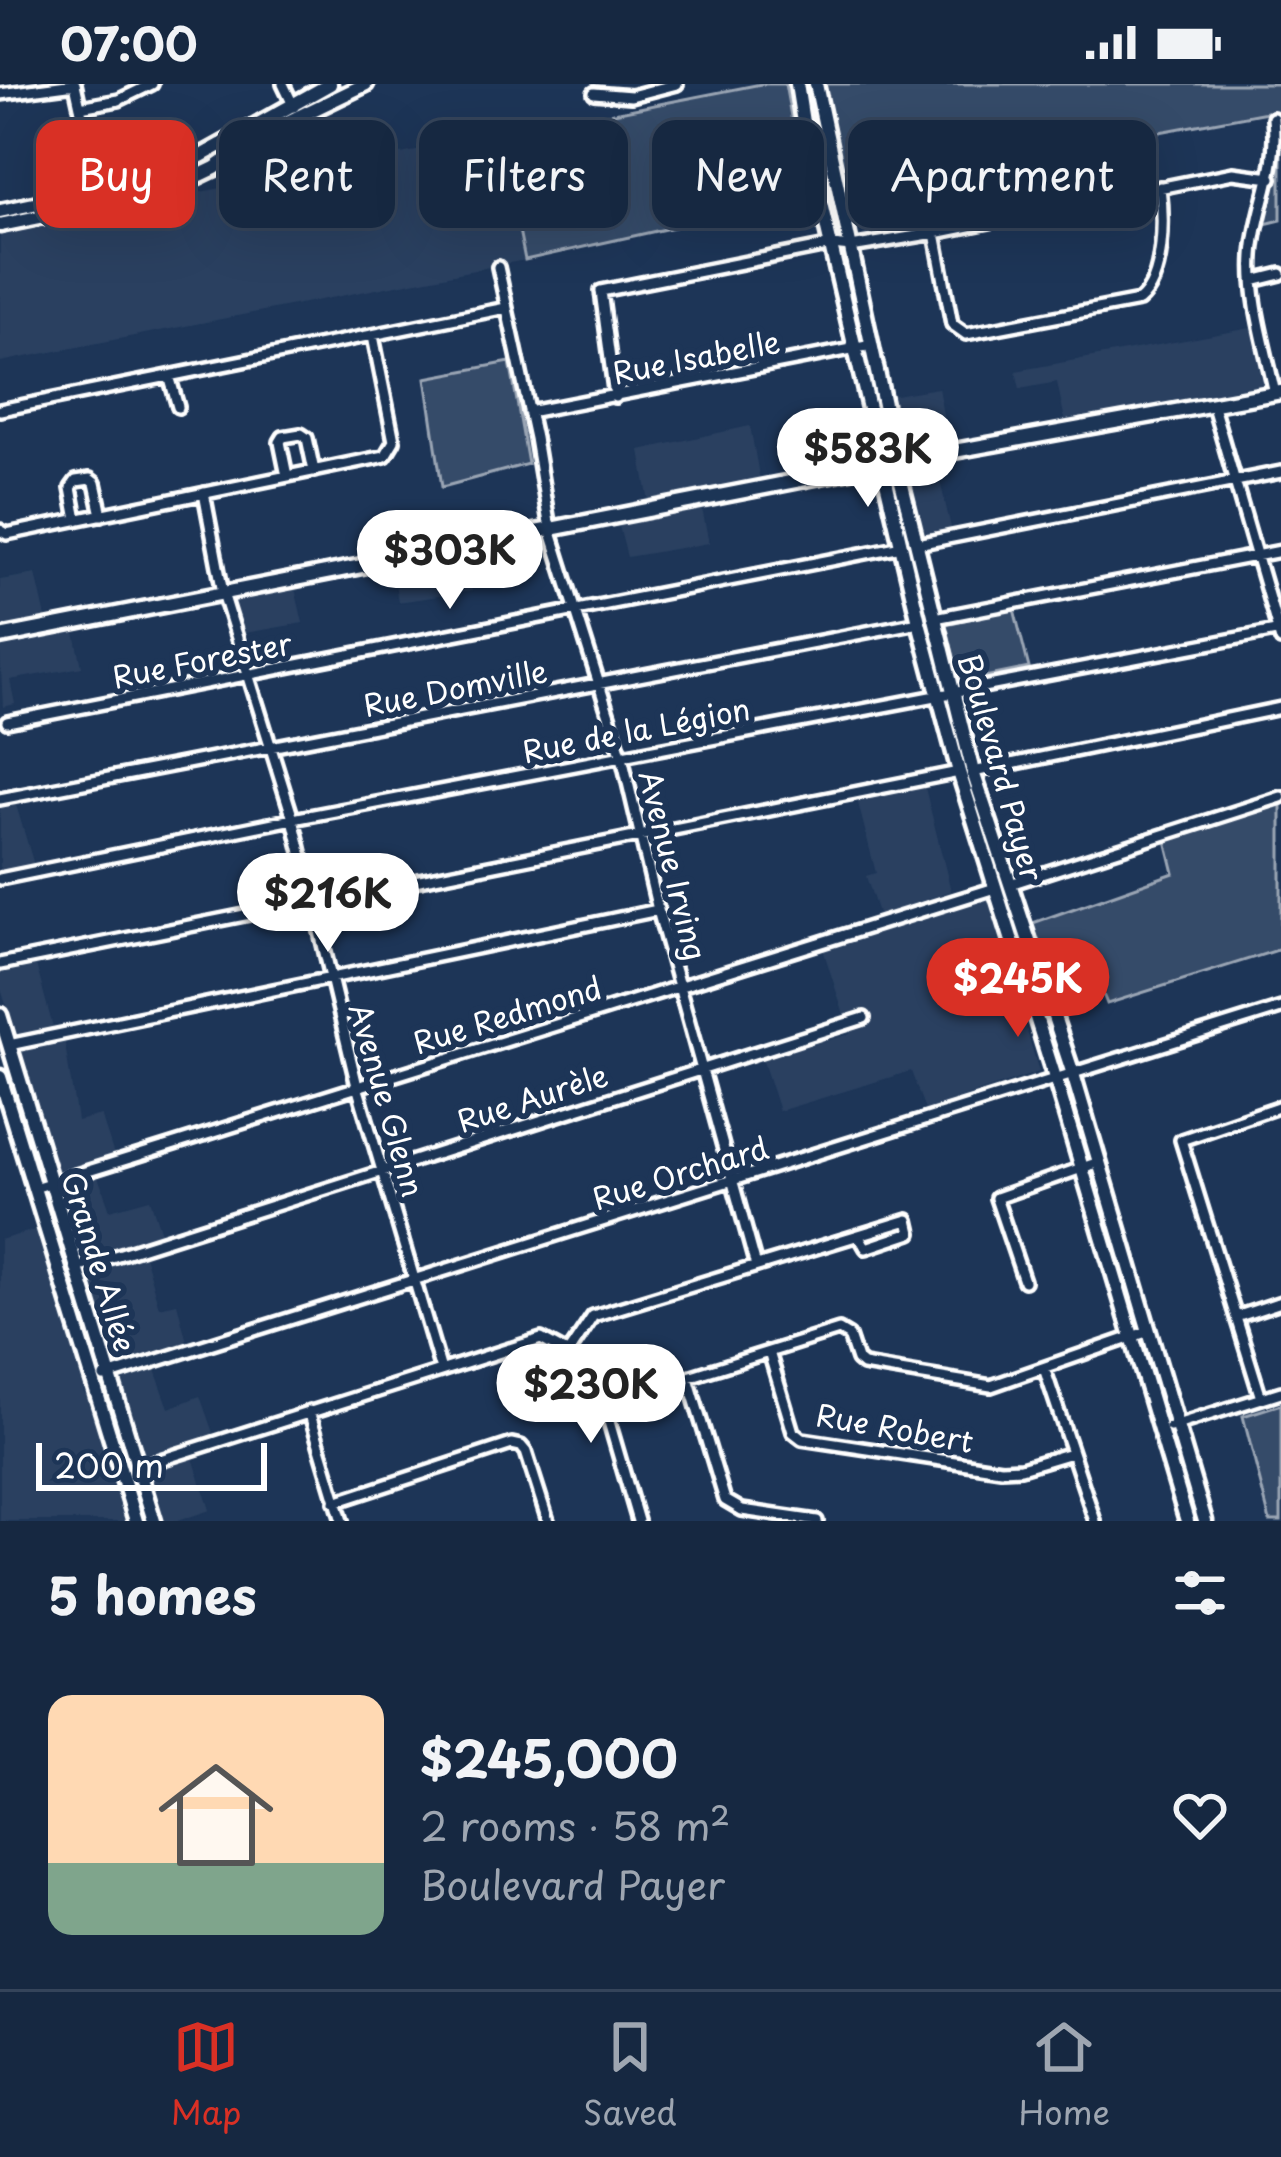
<!DOCTYPE html>
<html lang="en">
<head>
<meta charset="utf-8">
<style>
	:root { --surface:#162841; --page:#1f3048; --text:#f1f3f6; --muted:#9ea6b1; --line:#35445a; --accent:#d93025 }
	body { margin:0; font-family:"Playpen Sans",sans-serif; background:var(--page); color:var(--text); height:100vh; display:flex; flex-direction:column; font-size:45px; white-space:nowrap }
	* { box-sizing:border-box; margin:0 }
	p { font-size:39px; color:var(--muted) }
	.icon { flex:none; width:66px; height:66px; fill:none; stroke:currentColor; stroke-width:2; stroke-linecap:round; stroke-linejoin:round }
	.map { position:relative; height:1437px; overflow:hidden }
	.drawer { display:flex; flex-direction:column; background:var(--surface); flex:1 }
	.drawer>* { flex:none }
	.hud { position:absolute; left:36px; top:36px; width:1209px; height:108px; display:flex; gap:24px }
	.scale { position:absolute; left:36px; bottom:30px; width:231px; box-sizing:border-box; padding-left:12px; border:6px solid #fff; border-top:0; font-size:33px; line-height:42px; white-space:nowrap; color:#fff; -webkit-text-stroke:9px #1d3557; paint-order:stroke }
	.price { position:absolute; translate:-50% -102px; padding:0 27px; border-radius:42px; background:#fff; color:#222; font-size:39px; line-height:78px; filter:drop-shadow(0 3px 6px #0008) }
	.price::after { content:''; position:absolute; left:50%; top:72px; width:36px; height:27px; margin-left:-18px; background:inherit; clip-path:polygon(0 0,100% 0,50% 100%) }
	.price.current { background:var(--accent); color:#fff }
	ul { padding:0; list-style:none }
	li { display:flex; align-items:center; gap:36px; height:300px; padding:0 48px }
	li+li { border-top:3px solid var(--line) }
	li span { display:grid; place-items:center; flex:none; width:336px; height:240px; border-radius:24px; color:#555 }
	li>.icon { margin-inline-start:auto }
	span .icon { width:144px; height:144px; fill:#fffc; stroke-width:1 }
	li b { font-size:51px }
	h2 { display:flex; justify-content:space-between; align-items:center; height:144px; padding:0 48px; font-size:51px }
	.chip { padding:0 42px; border-radius:24px; background:var(--surface); box-shadow:0 12px 48px #0002,0 0 0 3px var(--line); font-size:42px; line-height:108px }
	.chip.current { background:var(--accent); color:#fff }
	.status { display:flex; justify-content:space-between; align-items:center; height:84px; padding:0 60px; background:var(--surface); direction:ltr }
	.status svg { height:33px; fill:currentColor }
	.tabs { display:flex; justify-content:space-around; align-items:center; height:168px; border-top:3px solid var(--line); background:var(--surface); font-size:33px; color:var(--muted) }
	.tabs a { display:grid; justify-items:center; gap:6px }
	.tabs .current { color:var(--accent) }
	.map>svg:first-child { display:block }
	.built { fill:#2a4161 }
	.green { fill:#364b69; stroke:#9aa5b4; stroke-width:3 }
	.lines { fill:none; stroke-linecap:round; stroke-linejoin:round }
	.street-casing { stroke:#fff; stroke-width:18 }
	.secondary-casing { stroke:#fff; stroke-width:21 }
	.street { stroke:#1d3557; stroke-width:9 }
	.secondary { stroke:#1d3557; stroke-width:12 }
	.labels { text-anchor:middle; dominant-baseline:central; stroke-width:12; stroke-linejoin:round; paint-order:stroke }
	.street-label { font-size:30px; fill:#fff; stroke:#1d3557 }
</style>
</head>
<body>
<div class="status"><b>07:00</b><svg viewBox="0 0 49 12"><path d="M0 12V9h3v3zM5 12V6h3v6zM10 12V3h3v9zM15 12V0h3v12zM26 1h20v11H26zM47 4h2v5h-2z"/></svg></div>
<div class="map">
<svg width="1281" height="1437" viewBox="0 0 1281 1437">
	<rect width="100%" height="100%" fill="#1d3557"/>
	<filter id="ink" filterUnits="userSpaceOnUse"><feTurbulence type="fractalNoise" baseFrequency=".00833" numOctaves="2"/><feDisplacementMap in="SourceGraphic" scale="24" xChannelSelector="R" yChannelSelector="G"/><feConvolveMatrix kernelMatrix="1 2 1 2 8 2 1 2 1" color-interpolation-filters="sRGB"/></filter>
	<g filter="url(#ink)">
		<path class="built" d="M548,42L561,113L514,121L525,176L0,278V146Z
			M1251,244L1263,301L1066,341L1057,298L1020,305L1016,287Z
			M938,304L949,363L901,369L889,312Z
			M825,327L838,382L805,388L796,332Z
			M750,342L760,397L649,418L640,366Z
			M936,380L952,448L922,454L904,387Z
			M702,425L709,459L627,473L619,442Z
			M464,472L472,507L398,518L393,487Z
			M36,490L47,538L0,548V496Z
			M295,505L303,539L239,550L230,518Z
			M75,549L82,583L10,596L15,620L3,623L0,564Z
			M924,700L951,807L879,832L866,792L876,789L857,715Z
			M16,721L34,781L0,788V724Z
			M987,812L1039,988L925,1026L911,987L779,1027L762,974L850,950L823,865Z
			M35,877L54,947L16,951L0,902V885Z
			M64,954L77,1037L101,1031L115,1074L58,1091L19,967L24,962Z
			M97,1090L110,1126L150,1115L162,1152L83,1174L62,1104Z
			M38,1145L81,1286L84,1309L89,1313L127,1437H0V1156Z
			M143,1168L159,1223L177,1219L187,1258L116,1279L87,1189L90,1184Z
			M155,1286L169,1324L200,1312L214,1352L147,1372L143,1369L121,1300L124,1295Z
			M193,1374L210,1426L177,1437H163L149,1392L152,1387Z"/>
		<path class="green" d="M761,0H785L806,114L525,176L514,121L561,113L548,42Z
			M819,0H1281V136L1261,141L1278,68L1272,27L844,107Z
			M510,278L528,380L442,403L426,294Z
			M1014,525L1029,584L960,598L946,540Z
			M1281,711V865L1107,920L1090,878L1046,893L1030,840L1174,789L1164,748Z
			M1281,1320V1437H1270L1243,1332Z"/>
		<g class="lines">
			<defs>
				<path id="street" d="M283,0L294,23
					M594,9L631,12L677,0
					M0,10L75,0L99,109
					M80,23L119,16L152,0
					M1273,34C1279,91 1256,121 1253,172C1250,217 1266,265 1275,310
					M935,149L952,240L966,250L1139,217C1165,196 1164,134 1160,103
					M498,183L535,354L550,445L622,673L658,826L756,1182
					M1253,197L1281,190
					M170,295L178,323
					M615,313L601,207L832,161L851,163L935,149L1233,89L1271,94
					M1213,322L1281,556
					M0,326L506,224
					M529,328L872,261
					M287,392L280,358L283,353L301,350L307,354L314,387
					M204,409L223,509L293,735L357,1002L441,1286
					M77,436L71,404L76,397L90,395L95,399L102,431
					M0,446L7,450L385,372L394,357L373,252
					M917,460L1281,388
					M935,534L1281,467
					M7,638L902,462
					M973,688L1281,624
					M0,715L919,538
					M0,795L293,735L1281,546
					M1010,800L1281,713
					M0,880L959,688
					M9,961L658,826
					M34,1104L995,804
					M77,1184L864,934
					M1024,1197L996,1114L1099,1078
					M1236,1233L1281,1218
					M569,1268L593,1232L908,1136L911,1149L866,1164L859,1152
					M769,1268L793,1348L802,1355L1001,1385L1021,1384L1071,1369
					M1044,1284L1095,1437
					M104,1293L1281,924
					M688,1294L725,1416L742,1426L817,1437
					M1261,1314L1181,1056L1281,1022
					M602,1320L839,1246L849,1252L857,1276L863,1281L991,1302L1149,1247
					M309,1327L342,1437
					M1170,1343L1281,1308
					M138,1383L541,1255L593,1283L638,1437
					M335,1418L512,1360L521,1362L526,1368L548,1437"/>
				<path id="secondary" d="M797,0L805,51L919,538L959,688L1056,997L1187,1437
					M816,0L896,377L973,688L1073,990L1205,1437
					M0,127L129,100L174,87L330,0
					M0,141L167,107L215,84L263,50L366,0
					M0,553L882,380L1281,308
					M0,931L154,1437
					M0,993L136,1437"/>
			</defs>
			<use href="#street" class="street-casing"/>
			<use href="#secondary" class="secondary-casing"/>
			<use href="#street" class="street"/>
			<use href="#secondary" class="secondary"/>
		</g>
	</g>
	<g class="labels">
		<g class="street-label">
			<text transform="translate(696 272) rotate(-11)">Rue Isabelle</text>
			<text transform="translate(202 575) rotate(-11)">Rue Forester</text>
			<text transform="translate(455 603) rotate(-11)">Rue Domville</text>
			<text transform="translate(636 645) rotate(-11)">Rue de la Légion</text>
			<text transform="translate(1002 683) rotate(74)">Boulevard Payer</text>
			<text transform="translate(674 781) rotate(76)">Avenue Irving</text>
			<text transform="translate(507 930) rotate(-17)">Rue Redmond</text>
			<text transform="translate(532 1013) rotate(-18)">Rue Aurèle</text>
			<text transform="translate(388 1016) rotate(74)">Avenue Glenn</text>
			<text transform="translate(680 1088) rotate(-17)">Rue Orchard</text>
			<text transform="translate(100 1177) rotate(73)">Grande Allée</text>
			<text transform="translate(895 1343) rotate(10)">Rue Robert</text>
		</g>
	</g>
</svg>
<div class="scale">200 m</div>
<b class="price" style="left:868px;top:426px">$583K</b>
<b class="price" style="left:450px;top:528px">$303K</b>
<b class="price" style="left:328px;top:871px">$216K</b>
<b class="price current" style="left:1018px;top:956px">$245K</b>
<b class="price" style="left:591px;top:1362px">$230K</b>
<div class="hud">
<a class="chip current">Buy</a>
<a class="chip">Rent</a>
<a class="chip">Filters</a>
<a class="chip">New</a>
<a class="chip">Apartment</a>
</div>
</div>
<section class="drawer">
<h2>5 homes<svg class="icon" aria-label="filters" viewBox="0 0 24 24"><path d="M4 7h16M4 17h16"/><circle cx="9" cy="7" r="2"/><circle cx="15" cy="17" r="2"/></svg></h2>
<ul>
<li><span style="background:linear-gradient(#ffd9b3 70%,#7fa58c 0)"><svg class="icon" aria-label="home" viewBox="0 0 24 24"><path d="M3 11l9-7 9 7M6 9v11h12V9"/></svg></span><div><b>$245,000</b><p>2 rooms · 58 m²</p><p>Boulevard Payer</p></div><svg class="icon" aria-label="heart" viewBox="0 0 24 24"><path d="M12 20l-8-8c-3-5 5-10 8-4 3-6 11-1 8 4z"/></svg></li>
</ul>
</section>
<nav class="tabs">
<a class="current"><svg class="icon" aria-label="map" viewBox="0 0 24 24"><path d="M3 6l6-2 6 2 6-2v14l-6 2-6-2-6 2zM9 4v14M15 6v14"/></svg>Map</a>
<a><svg class="icon" aria-label="saved" viewBox="0 0 24 24"><path d="M7 4h10v16l-5-4-5 4z"/></svg>Saved</a>
<a><svg class="icon" aria-label="home" viewBox="0 0 24 24"><path d="M3 11l9-7 9 7M6 9v11h12V9"/></svg>Home</a>
</nav>
</body>
</html>
